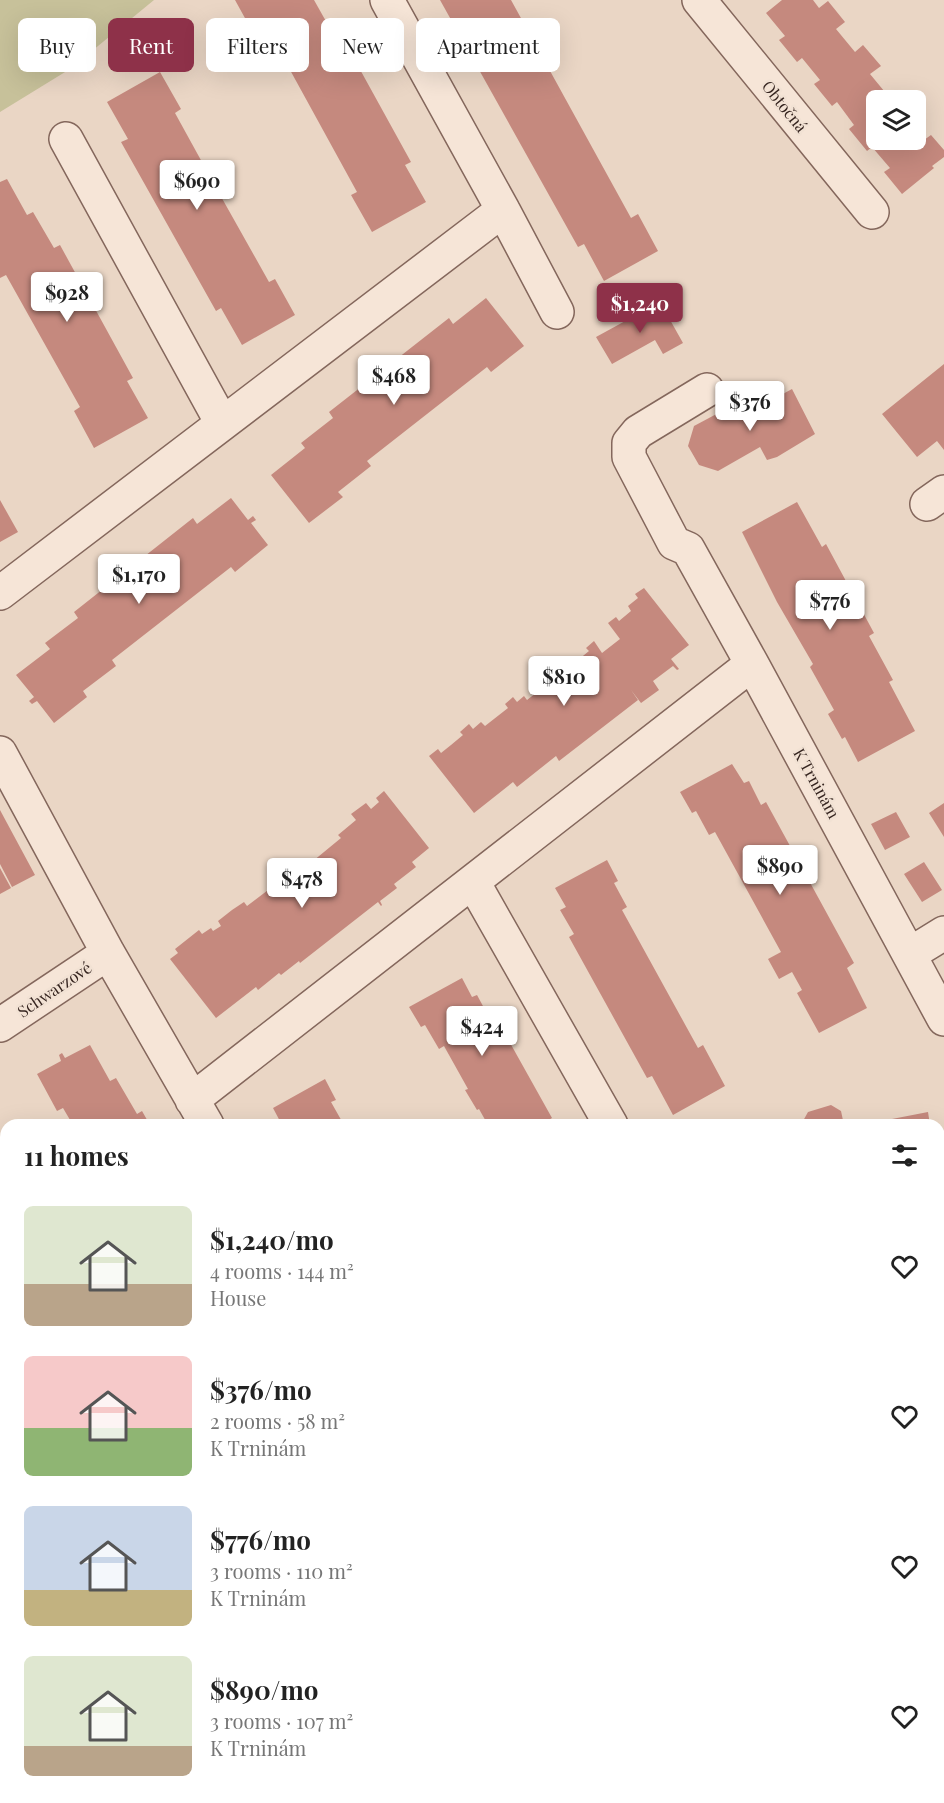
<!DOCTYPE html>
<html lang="en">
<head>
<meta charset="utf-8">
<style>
	:root { --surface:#fff; --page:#f6f6f6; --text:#222; --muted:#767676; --accent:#8e3149 }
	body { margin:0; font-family:"Playfair Display",serif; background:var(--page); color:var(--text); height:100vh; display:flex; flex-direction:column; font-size:22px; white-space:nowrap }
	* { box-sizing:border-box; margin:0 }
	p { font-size:20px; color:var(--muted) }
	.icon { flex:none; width:33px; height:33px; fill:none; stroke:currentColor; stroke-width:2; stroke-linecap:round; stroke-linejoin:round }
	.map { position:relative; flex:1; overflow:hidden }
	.details { position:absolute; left:0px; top:1119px; width:945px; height:684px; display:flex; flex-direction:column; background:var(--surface); border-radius:18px 18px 0 0; box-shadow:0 6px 24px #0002 }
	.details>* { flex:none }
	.top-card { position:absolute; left:18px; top:18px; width:600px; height:54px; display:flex; gap:12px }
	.controls { position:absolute; left:866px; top:90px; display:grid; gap:12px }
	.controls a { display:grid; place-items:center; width:60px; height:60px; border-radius:9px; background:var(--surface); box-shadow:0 6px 24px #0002; font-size:30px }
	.price { position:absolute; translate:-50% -51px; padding:0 14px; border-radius:6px; background:#fff; color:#222; font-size:20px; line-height:39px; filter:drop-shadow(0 2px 3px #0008) }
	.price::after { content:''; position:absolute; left:50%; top:36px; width:18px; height:14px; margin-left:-9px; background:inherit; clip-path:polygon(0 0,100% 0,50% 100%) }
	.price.active { background:var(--accent); color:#fff }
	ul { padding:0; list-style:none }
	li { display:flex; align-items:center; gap:18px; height:150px; padding:0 24px }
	li span { display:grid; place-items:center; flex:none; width:168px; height:120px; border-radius:9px; color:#555 }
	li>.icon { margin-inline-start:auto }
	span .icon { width:72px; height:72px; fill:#fffc; stroke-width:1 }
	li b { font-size:26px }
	h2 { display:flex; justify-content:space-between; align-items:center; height:72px; padding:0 24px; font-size:26px }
	.pill { padding:0 21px; border-radius:9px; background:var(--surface); box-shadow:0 6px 24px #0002; font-size:21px; line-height:54px }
	.pill.active { background:var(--accent); color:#fff }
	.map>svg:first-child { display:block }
	.green { fill:#c7c19a }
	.building { fill:#c5897e }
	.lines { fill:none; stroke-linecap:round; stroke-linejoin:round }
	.minor-casing { stroke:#84675c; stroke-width:36 }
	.minor { stroke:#f6e5d7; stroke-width:33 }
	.labels { text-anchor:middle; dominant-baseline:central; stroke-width:5; stroke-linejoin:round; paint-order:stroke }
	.street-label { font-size:16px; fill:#35241f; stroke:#f2e2d4 }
</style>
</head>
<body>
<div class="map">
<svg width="944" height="1803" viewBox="0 0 944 1803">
	<rect width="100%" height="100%" fill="#ead6c5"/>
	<path class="green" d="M0,0H154L70,69L0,112Z
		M0,1507L6,1516V1797H189L193,1803H0Z"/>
	<path class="building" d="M235,0H314L332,32L338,29L352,55L411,162L405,165L426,202L372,232L351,195L357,192L284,59L278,62L258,26L251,29Z
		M440,0H511L631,218L638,214L658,251L604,281L584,244L578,247Z
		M782,0H813L819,8L828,1L845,22L836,29L855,52L863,45L881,66L870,74L889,97L896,92L903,100H876V140H915V129L924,140L931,135L944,150V157L932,166L934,168L902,194L884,172L890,168L872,147L867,151L849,129L854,125L837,102L832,106L814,84L820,80L802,58L797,62L779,40L785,36L766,13Z
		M160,72L181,109L175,113L219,193L269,282L275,279L295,315L242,345L221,308L216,311L121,142L128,139L107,102Z
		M7,179L27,215L33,212L54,248L60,245L133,378L127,381L148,418L94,448L74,411L80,407L6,275L0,278V182Z
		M486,298L524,346L491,372L487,367L367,461L371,466L338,492L343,497L309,523L271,475L305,448L301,443L333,418L329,412L449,318L453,324Z
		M660,302L683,343L663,354L655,340L612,364L596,337Z
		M944,364V450L937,441L917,457L882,414Z
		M792,389L815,434L777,457L767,460L760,447L718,471L699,465L688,446L694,426L739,402L746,414Z
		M231,498L248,520L253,516L256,520L251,523L268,545L235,572L231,567L112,660L116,666L83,691L87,697L54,723L37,701L32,704L29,701L34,697L16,675L50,649L45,643L78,618L74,612L193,518L197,524Z
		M0,500L18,532L0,542Z
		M797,502L822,547L826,544L874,633L869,636L893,680L889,682L915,731L858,762L845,737L842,739L828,714L834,710L810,667L813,664L777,602L742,532Z
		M644,588L689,645L671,659L679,669L677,670L673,666L653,681L659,690L641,703L631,690L638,700L559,761L556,756L517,787L513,782L474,813L429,756L438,749L441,753L451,745L463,735L460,732L469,724L473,729L481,722L485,726L508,708L505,704L513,697L517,702L524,696L527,700L549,683L546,678L564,665L567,669L589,651L586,648L594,641L602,653L620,639L608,623L616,617L619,621L631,611L628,606L638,598L635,594Z
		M732,764L744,783L749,781L761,805L766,802L854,963L847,968L867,1008L819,1033L797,993L802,990L792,972L779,979L768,959L781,952L715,832L709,835L696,811L692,813L680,792Z
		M384,791L429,848L412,862L416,867L394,884L397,888L380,901L382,905L381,906L378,902L300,963L299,961L281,975L279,973L258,990L256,987L216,1018L170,959L178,953L175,949L199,930L202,934L211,928L213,931L221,926L218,921L232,910L244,902L247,906L293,871L296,875L341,838L338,835L356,820L351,814L366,803L371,809L379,802L376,798Z
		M944,803V837L929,813Z
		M0,810L35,875L12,887L0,864Z
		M896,812L910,837L885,850L871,824Z
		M607,860L618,881L614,883L627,907L622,910L698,1048L703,1045L725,1086L673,1115L652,1076L647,1078L569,937L574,934L560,910L566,907L555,888Z
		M924,862L942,890L922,902L904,874Z
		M0,868L11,888L0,894Z
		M462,978L472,997L477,995L490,1019L495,1016L552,1118L547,1121L550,1125H488L479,1109L477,1110L465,1090L468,1089L444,1046L439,1049L425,1025L421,1027L409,1007Z
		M90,1045L110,1081L116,1078L137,1114L142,1111L150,1125H73L63,1108L57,1111L37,1074L61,1061L59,1055L62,1053L65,1058Z
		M325,1079L336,1100L331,1102L344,1125H282L273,1108Z
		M831,1105L841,1111L844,1125H792L803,1121L808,1112Z
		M928,1112L930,1125H893L892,1119Z
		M0,1261L6,1270V1358L0,1363Z
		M944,1270V1311L939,1302V1273Z
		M944,1450V1493H943L939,1478V1451Z
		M944,1646V1700L939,1701V1647Z
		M939,1776H944V1803H916V1797H939Z
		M279,1797H303L297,1803H282L278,1798Z
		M344,1797H434L431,1803H340Z
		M581,1797H628L625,1803H578Z
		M643,1797H647L654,1801L656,1797H698L708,1803H640Z"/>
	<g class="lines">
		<defs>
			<path id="minor" d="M387,0L503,210L557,312
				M699,0L872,212
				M66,139L222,423
				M707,390L638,432L629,443V457L674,543L688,549L752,664L944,1019
				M927,504L944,492
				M0,593L503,210
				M0,753L108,953L207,1125
				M473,882L611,1125
				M910,954L944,933
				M0,1025L108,953
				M192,1100L752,664
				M939,1222H944
				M0,1454L6,1462
				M235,1797L240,1803
				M513,1797L524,1803
				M442,1803L445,1797
				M875,1803V1797"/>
		</defs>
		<use href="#minor" class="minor-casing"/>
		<use href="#minor" class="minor"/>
	</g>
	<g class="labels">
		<g class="street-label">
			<text transform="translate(785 106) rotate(51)">Obtočná</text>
			<text transform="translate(817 783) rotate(61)">K Trninám</text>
			<text transform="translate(54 989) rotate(-34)">Schwarzové</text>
		</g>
	</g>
</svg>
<div class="controls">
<a><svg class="icon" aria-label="layers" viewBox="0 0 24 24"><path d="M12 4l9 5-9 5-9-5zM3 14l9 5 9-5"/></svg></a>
</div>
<b class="price" style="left:197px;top:211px">$690</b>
<b class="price" style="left:67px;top:323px">$928</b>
<b class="price active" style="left:640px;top:334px">$1,240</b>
<b class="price" style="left:394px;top:406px">$468</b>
<b class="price" style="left:750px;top:432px">$376</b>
<b class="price" style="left:139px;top:605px">$1,170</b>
<b class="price" style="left:830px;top:631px">$776</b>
<b class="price" style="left:564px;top:707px">$810</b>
<b class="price" style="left:780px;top:896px">$890</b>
<b class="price" style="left:302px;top:909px">$478</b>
<b class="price" style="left:482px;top:1057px">$424</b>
<div class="top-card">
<a class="pill">Buy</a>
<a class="pill active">Rent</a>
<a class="pill">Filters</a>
<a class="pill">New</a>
<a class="pill">Apartment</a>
</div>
<section class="details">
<h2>11 homes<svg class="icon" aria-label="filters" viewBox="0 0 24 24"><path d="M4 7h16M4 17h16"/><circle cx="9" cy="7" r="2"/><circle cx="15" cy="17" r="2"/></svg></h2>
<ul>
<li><span style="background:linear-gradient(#dfe7d0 65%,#b9a48a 0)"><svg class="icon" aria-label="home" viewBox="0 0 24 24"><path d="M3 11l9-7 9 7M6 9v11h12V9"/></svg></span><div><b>$1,240/mo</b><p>4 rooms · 144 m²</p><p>House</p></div><svg class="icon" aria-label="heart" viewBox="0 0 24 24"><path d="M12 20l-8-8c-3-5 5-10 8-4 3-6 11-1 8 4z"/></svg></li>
<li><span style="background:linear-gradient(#f6c9c9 60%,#8fb573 0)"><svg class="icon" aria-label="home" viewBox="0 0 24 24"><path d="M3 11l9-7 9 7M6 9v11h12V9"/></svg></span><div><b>$376/mo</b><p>2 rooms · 58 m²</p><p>K Trninám</p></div><svg class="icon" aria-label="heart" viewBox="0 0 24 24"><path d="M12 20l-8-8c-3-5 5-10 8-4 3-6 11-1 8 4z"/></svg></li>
<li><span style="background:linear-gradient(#c9d6e8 70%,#c2b280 0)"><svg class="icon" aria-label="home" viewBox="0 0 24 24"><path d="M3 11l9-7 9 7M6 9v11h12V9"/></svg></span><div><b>$776/mo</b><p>3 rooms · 110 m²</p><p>K Trninám</p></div><svg class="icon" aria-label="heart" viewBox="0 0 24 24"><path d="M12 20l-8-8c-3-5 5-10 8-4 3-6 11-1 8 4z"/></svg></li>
<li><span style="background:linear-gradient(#dfe7d0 75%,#b9a48a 0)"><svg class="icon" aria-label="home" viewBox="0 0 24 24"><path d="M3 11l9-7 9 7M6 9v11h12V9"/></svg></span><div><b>$890/mo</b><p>3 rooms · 107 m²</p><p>K Trninám</p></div><svg class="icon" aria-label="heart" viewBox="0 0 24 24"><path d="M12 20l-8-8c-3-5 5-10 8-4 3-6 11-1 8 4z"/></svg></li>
</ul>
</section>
</div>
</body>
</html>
